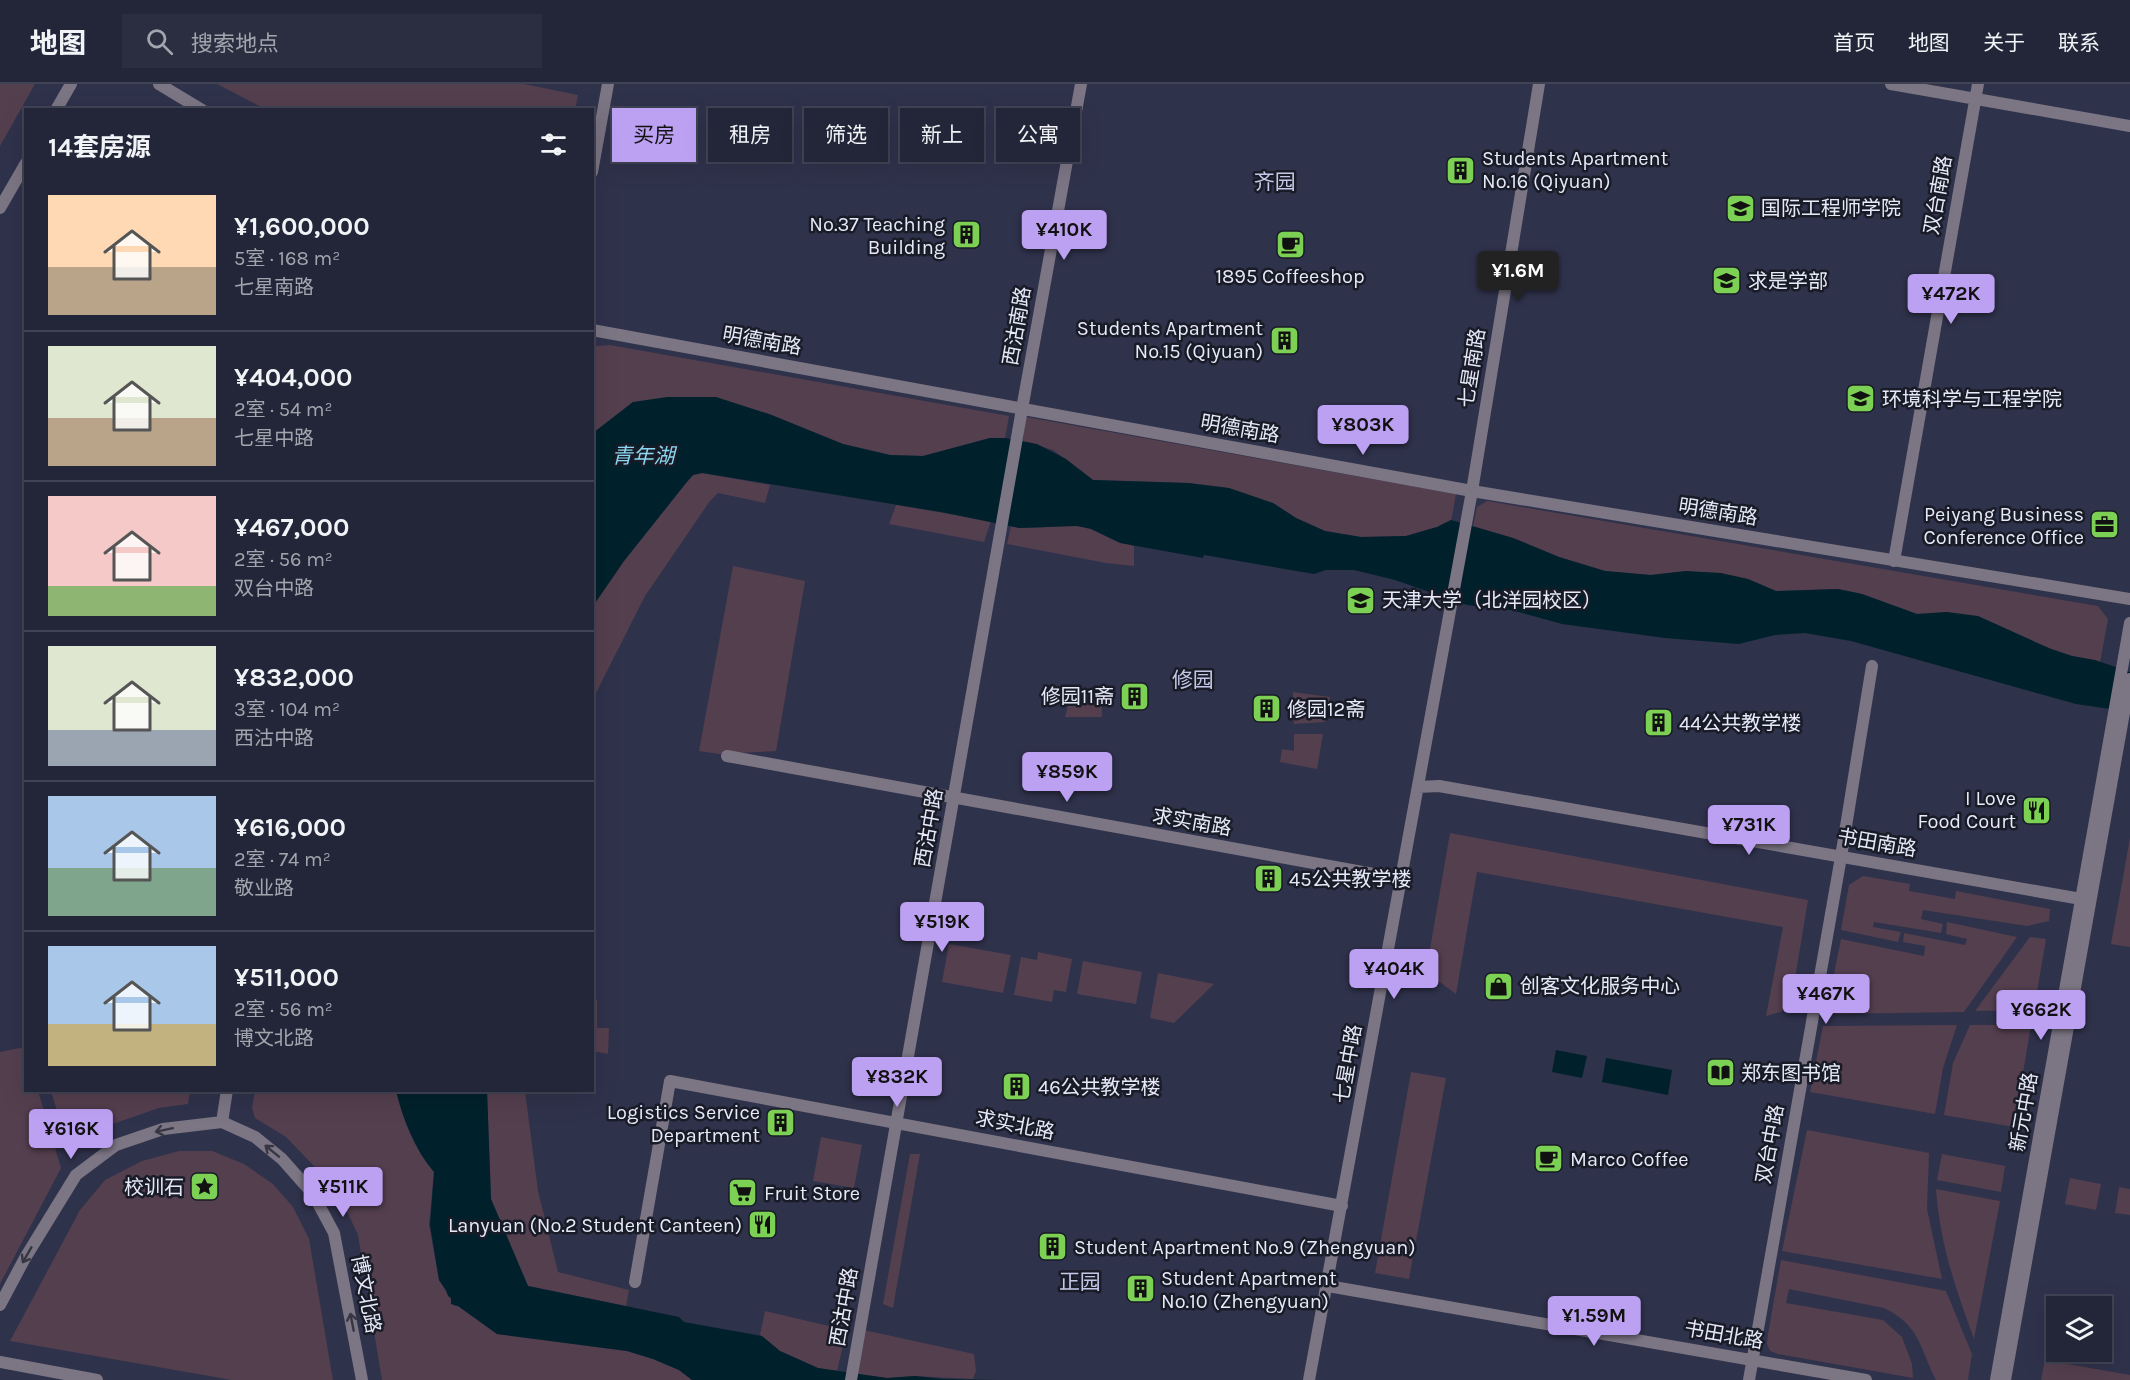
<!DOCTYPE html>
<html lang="zh">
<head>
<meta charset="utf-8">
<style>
	:root { --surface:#232638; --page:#2b2e40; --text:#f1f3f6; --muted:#a3a5ae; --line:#404353; --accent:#bca0f2 }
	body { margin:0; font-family:Karla,"Noto Sans SC",sans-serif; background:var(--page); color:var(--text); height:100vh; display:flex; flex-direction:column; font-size:22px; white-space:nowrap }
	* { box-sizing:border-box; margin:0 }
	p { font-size:20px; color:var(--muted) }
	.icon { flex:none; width:33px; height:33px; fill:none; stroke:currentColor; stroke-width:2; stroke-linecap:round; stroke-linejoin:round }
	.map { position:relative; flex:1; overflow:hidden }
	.panel { position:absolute; left:24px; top:24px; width:570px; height:984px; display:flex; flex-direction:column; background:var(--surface); border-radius:0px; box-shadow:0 6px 24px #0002,0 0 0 2px var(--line) }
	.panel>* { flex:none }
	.guide { position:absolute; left:612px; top:24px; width:570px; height:54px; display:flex; gap:12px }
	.buttons { position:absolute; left:2046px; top:1212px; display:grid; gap:12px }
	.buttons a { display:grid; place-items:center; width:66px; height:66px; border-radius:0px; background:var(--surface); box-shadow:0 6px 24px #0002,0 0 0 2px var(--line); font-size:30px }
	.price { position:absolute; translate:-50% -51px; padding:0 14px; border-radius:6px; background:var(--accent); color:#111; font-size:20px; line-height:39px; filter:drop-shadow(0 2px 3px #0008) }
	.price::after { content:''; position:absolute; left:50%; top:36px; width:18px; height:14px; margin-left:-9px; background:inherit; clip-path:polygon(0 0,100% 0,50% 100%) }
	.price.current { background:#222; color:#fff }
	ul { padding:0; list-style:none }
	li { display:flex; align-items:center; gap:18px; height:150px; padding:0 24px }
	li+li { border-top:2px solid var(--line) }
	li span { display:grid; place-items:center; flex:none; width:168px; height:120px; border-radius:0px; color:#555 }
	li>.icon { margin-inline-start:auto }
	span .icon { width:72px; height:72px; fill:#fffc; stroke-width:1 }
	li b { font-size:26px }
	h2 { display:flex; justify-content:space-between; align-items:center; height:72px; padding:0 24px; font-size:26px }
	.pill { padding:0 21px; border-radius:0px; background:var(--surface); box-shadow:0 6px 24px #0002,0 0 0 2px var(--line); font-size:21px; line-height:54px }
	.pill.current { background:var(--accent); color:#111 }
	header { display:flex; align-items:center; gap:36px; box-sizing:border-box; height:84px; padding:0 30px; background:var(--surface); border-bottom:2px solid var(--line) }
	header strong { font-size:28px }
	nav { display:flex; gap:33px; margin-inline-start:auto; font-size:21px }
	.search { width:420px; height:54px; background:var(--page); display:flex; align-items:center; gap:15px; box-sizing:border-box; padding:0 21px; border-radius:0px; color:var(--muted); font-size:22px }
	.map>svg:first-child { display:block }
	.green { fill:#543f4f }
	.water { fill:#00212b }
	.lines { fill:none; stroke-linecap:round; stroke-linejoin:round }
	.minor { stroke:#7c7584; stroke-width:12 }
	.tertiary { stroke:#7c7584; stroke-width:12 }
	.oneway { stroke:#373643 }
	.labels { text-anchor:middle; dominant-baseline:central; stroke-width:5; stroke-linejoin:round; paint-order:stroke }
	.poi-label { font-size:20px; fill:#e6e9f9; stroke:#191b27; text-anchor:start }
	.street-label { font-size:20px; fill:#e6e9f9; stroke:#191b27 }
	.neighbourhood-label { font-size:21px; fill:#c2c7e7; stroke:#191b27 }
	.water-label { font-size:21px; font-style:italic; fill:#8ad6f0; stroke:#191b27 }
</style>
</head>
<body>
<header>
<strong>地图</strong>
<div class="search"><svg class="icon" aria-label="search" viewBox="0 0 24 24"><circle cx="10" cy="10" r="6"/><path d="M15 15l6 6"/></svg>搜索地点</div>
<nav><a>首页</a><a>地图</a><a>关于</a><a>联系</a></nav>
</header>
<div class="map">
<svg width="2130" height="1296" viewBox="0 0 2130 1296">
	<rect width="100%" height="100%" fill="#2f324b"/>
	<path class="green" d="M0,0H35L0,62Z
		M217,0H524L578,11L575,26L265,25Z
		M610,261L1009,332L1005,354H990L923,372L890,371L843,360L769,330L633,318L593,349V265L596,262Z
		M1026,333L1456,410L1452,433L1451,436L1437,443L1406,452L1361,453L1325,447L1296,434L1273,419L1229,404L1188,399L1093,396L1053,366L1023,357Z
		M702,389L770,401L765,419L718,409L710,417L645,512L593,615V522L624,477L686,399L693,391Z
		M1487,417L2098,522L2108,535L2100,579L2072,572L1947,528L1917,530L1862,510L1838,505L1776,507L1748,495L1686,487L1651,491L1605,487L1559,473L1513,454L1473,442L1477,423Z
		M896,421L991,437L984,458L889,440Z
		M1011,442C1033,447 1054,440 1077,442C1097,443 1114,457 1134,462V482L1106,479L1007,460Z
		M733,482L805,497L776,667L719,670L699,667Z
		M1072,607H1101L1102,633H1065Z
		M1293,608L1330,613L1325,638L1294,640Z
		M1294,650H1323L1317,685L1280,678L1282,665L1294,667Z
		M1450,749L1808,816L1790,925L1766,932L1783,843L1477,788L1456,910L1426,888Z
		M2130,754V863L2111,860Z
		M1863,792L1910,800L1909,807L1955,815L1956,807L2050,825L2049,837L2027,842L1923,826L1921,835L1943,840L1941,849L1874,838L1873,843L1901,848L1898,858L1841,846L1849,801Z
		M1947,838L2017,853L1964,928L1826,930L1841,855L1924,872L1925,862L1903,858L1904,849L1965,861L1967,855L1946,850Z
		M2030,853L2046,855L2034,926L1975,927Z
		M949,860L1011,871L1003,909L942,898Z
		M1038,868L1072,875L1066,908L1054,906L1052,918L1014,911L1021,873L1037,876Z
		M1083,877L1142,888L1136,920L1077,910Z
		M1158,889L1214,900L1174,939L1150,934Z
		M593,915L597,916V944H609L608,970L593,967Z
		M1957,941L1943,984L1935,1030L1810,1008L1823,942Z
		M1970,941H2031L2014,1043L1944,1031L1953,979Z
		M25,963L26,1006L38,1007L61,1084L0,1200V968Z
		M1411,988L1446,994L1409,1195L1375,1189Z
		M51,1007V1006L190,1007L188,1020L159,1024L104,1043L69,1066Z
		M255,1007H396C403,1035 415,1066 434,1088L429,1141L439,1196L455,1222H458L497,1250L627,1267L653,1275L679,1286L692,1296H382L358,1151L337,1106L286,1053L255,1034L252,1024Z
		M487,1007H525L538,1107L558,1188L629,1206L626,1222L528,1202L491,1115Z
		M1807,1046L1929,1069L1927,1125L1942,1195L1782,1167Z
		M821,1053L862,1061L854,1104L813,1097Z
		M179,1067H212L244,1080L273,1100L293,1123L309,1155L333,1296H232L10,1257L80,1126L105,1096L142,1077Z
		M910,1070H920L893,1224L883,1220Z
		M1942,1070L2005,1082L2001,1108L1937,1096Z
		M2070,1094L2101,1100L2096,1126L2065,1120Z
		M2119,1103L2130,1105V1131L2115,1129Z
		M1936,1105L2000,1117L1974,1255C1955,1203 1940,1160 1936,1105Z
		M1781,1176L1946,1207L1972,1270L1968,1296H1936C1920,1265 1920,1241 1884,1224L1789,1205L1786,1219L1883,1236L1902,1253L1912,1280L1913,1294L1778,1270L1770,1267L1767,1260L1768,1250Z
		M765,1227L837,1244L845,1253L837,1287L818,1284L780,1267L760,1251Z
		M864,1246L974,1270L976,1287L973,1295L915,1292L887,1294L856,1290Z
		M2045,1276L2130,1291V1296H2041Z"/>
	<path class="water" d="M667,313H716L769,330L843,360L890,371L923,372L990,354H1005L1037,360L1066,375L1093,396L1188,399L1229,404L1273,419L1296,434L1325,447L1361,453L1406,452L1437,443L1451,436L1513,454L1559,473L1605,487L1651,491L1686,487L1721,489L1748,495L1776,507L1838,505L1862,510L1917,530L1947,528L1978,532L2051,565L2072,572L2095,576L2130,588V628L2076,620L1851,557L1805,549L1775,551L1739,560L1665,554L1562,540L1511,526L1467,521L1395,496L1354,486H1326L1314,490L1204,471L1203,474L1120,459L1091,445L1077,442L1019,444L941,428L702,389L693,391L686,399L624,477L593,522V349L633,318Z
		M1556,966L1587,972L1582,994L1552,988Z
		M1606,974L1672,986L1668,1011L1602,998Z
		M396,1007H487L491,1115L528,1202L679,1233L684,1238L762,1252L780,1267L818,1284L887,1294L915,1292L943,1295L999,1296H692L679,1286L653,1275L627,1267L497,1250L458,1222L451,1220V1214L448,1212L446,1206L439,1196L430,1141L434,1088C415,1066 403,1035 396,1007Z"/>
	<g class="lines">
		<path class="minor" d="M159,0L202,26
			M1891,0L2130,42
			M56,26L71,0
			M0,124L26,79
			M592,246L1472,407L2130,515
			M1894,477L1978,0
			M727,672L1401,795
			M1418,703L1439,702L2081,815
			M635,1198L670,997L1342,1122
			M1328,1202L1866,1296
			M0,1278L97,1296
			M851,1296L1022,325L1081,0
			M1309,1296L1472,407L1539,0
			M1749,1296L1841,773L1872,582"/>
		<path class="tertiary" d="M592,88L608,0
			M222,1038L255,1053L282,1075L313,1110L334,1149L362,1296
			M222,1038L227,1006
			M0,1221L25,1174L76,1091L116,1061L163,1045L222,1038
			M1996,1296L2130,539
			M2005,1296L2130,595"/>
	</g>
	<defs><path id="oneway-shaft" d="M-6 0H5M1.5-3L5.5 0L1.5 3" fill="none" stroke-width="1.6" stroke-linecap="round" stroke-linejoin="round" transform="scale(1.5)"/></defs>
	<g class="oneway">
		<use href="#oneway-shaft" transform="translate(164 1046) rotate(168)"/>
		<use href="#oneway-shaft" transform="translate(272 1067) rotate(-141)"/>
		<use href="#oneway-shaft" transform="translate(27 1171) rotate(120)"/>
		<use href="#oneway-shaft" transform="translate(352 1238) rotate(-101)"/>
	</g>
	<defs>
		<symbol id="building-square" viewBox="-11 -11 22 22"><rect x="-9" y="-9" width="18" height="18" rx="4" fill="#7cd155" stroke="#191b27"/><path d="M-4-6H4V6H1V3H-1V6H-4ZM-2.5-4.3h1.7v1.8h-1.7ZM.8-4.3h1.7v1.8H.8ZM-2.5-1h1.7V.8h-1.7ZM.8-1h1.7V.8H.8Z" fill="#111"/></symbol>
		<symbol id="university-square" viewBox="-11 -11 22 22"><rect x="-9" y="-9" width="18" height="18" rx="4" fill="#7cd155" stroke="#191b27"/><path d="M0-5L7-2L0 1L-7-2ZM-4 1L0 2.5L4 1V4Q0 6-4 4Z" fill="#111"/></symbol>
		<symbol id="cafe-square" viewBox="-11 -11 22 22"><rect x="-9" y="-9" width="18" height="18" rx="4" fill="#7cd155" stroke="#191b27"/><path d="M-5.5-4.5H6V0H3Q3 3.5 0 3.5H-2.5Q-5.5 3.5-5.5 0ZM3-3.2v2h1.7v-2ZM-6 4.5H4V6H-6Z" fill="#111"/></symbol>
		<symbol id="office-square" viewBox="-11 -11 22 22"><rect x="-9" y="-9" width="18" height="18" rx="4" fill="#7cd155" stroke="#191b27"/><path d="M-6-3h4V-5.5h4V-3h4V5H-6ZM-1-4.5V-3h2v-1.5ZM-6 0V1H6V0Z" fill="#111"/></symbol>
		<symbol id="restaurant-square" viewBox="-11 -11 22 22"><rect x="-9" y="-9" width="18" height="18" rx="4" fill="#7cd155" stroke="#191b27"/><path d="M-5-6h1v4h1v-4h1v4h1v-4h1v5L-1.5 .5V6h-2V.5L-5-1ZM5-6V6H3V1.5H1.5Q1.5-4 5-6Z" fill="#111"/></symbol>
		<symbol id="shop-square" viewBox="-11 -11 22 22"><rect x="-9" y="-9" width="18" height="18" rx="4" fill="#7cd155" stroke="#191b27"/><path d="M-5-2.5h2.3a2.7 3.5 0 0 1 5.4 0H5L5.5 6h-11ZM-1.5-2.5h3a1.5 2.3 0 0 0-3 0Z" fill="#111"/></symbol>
		<symbol id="library-square" viewBox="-11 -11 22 22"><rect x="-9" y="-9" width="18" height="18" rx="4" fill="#7cd155" stroke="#191b27"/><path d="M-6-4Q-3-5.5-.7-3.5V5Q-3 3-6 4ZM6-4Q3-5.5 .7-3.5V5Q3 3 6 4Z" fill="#111"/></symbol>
		<symbol id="sight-square" viewBox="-11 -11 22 22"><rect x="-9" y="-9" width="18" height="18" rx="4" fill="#7cd155" stroke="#191b27"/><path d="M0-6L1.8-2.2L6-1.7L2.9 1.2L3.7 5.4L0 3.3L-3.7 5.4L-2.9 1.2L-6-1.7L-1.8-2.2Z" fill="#111"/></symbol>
		<symbol id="supermarket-square" viewBox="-11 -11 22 22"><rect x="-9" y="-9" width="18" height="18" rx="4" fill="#7cd155" stroke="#191b27"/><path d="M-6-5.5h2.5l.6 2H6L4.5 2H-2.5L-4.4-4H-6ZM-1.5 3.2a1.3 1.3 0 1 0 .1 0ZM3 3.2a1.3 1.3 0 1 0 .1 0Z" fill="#111"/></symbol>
	</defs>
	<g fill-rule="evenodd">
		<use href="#building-square" x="1444" y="70" width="33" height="33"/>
		<use href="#university-square" x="1724" y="108" width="33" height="33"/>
		<use href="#building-square" x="950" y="134" width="33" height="33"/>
		<use href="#cafe-square" x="1274" y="144" width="33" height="33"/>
		<use href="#university-square" x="1710" y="180" width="33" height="33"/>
		<use href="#building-square" x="1268" y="240" width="33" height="33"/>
		<use href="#university-square" x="1844" y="298" width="33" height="33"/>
		<use href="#office-square" x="2088" y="424" width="33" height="33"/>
		<use href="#university-square" x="1344" y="500" width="33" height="33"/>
		<use href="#building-square" x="1118" y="596" width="33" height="33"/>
		<use href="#building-square" x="1250" y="608" width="33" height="33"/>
		<use href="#building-square" x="1642" y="622" width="33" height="33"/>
		<use href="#restaurant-square" x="2020" y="710" width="33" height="33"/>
		<use href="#building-square" x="1252" y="778" width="33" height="33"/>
		<use href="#shop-square" x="1482" y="886" width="33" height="33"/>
		<use href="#library-square" x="1704" y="972" width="33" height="33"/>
		<use href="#building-square" x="1000" y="986" width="33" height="33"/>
		<use href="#building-square" x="764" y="1022" width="33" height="33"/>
		<use href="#cafe-square" x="1532" y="1058" width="33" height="33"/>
		<use href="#sight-square" x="188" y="1086" width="33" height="33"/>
		<use href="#supermarket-square" x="726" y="1092" width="33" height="33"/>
		<use href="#restaurant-square" x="746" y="1124" width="33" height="33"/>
		<use href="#building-square" x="1036" y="1146" width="33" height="33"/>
		<use href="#building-square" x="1124" y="1188" width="33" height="33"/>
	</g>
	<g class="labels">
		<g class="poi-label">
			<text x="1482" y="74">Students Apartment<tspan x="1482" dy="23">No.16 (Qiyuan)</tspan></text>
			<text x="1761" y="124">国际工程师学院</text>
			<text x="945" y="140" text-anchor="end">No.37 Teaching<tspan x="945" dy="23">Building</tspan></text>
			<text x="1290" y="192" text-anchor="middle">1895 Coffeeshop</text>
			<text x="1748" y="197">求是学部</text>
			<text x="1263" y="244" text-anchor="end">Students Apartment<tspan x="1263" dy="23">No.15 (Qiyuan)</tspan></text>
			<text x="1882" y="315">环境科学与工程学院</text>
			<text x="2084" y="430" text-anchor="end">Peiyang Business<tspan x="2084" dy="23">Conference Office</tspan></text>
			<text x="1382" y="516">天津大学（北洋园校区）</text>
			<text x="1114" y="612" text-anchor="end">修园11斋</text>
			<text x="1287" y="625">修园12斋</text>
			<text x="1679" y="639">44公共教学楼</text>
			<text x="2016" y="714" text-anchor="end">I Love<tspan x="2016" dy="23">Food Court</tspan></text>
			<text x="1289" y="795">45公共教学楼</text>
			<text x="1520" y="902">创客文化服务中心</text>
			<text x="1741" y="989">郑东图书馆</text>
			<text x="1038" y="1003">46公共教学楼</text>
			<text x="760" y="1028" text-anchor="end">Logistics Service<tspan x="760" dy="23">Department</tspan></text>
			<text x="1570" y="1075">Marco Coffee</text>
			<text x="184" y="1103" text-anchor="end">校训石</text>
			<text x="764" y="1109">Fruit Store</text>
			<text x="742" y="1141" text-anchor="end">Lanyuan (No.2 Student Canteen)</text>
			<text x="1074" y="1163">Student Apartment No.9 (Zhengyuan)</text>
			<text x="1161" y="1194">Student Apartment<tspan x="1161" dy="23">No.10 (Zhengyuan)</tspan></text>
		</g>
		<g class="street-label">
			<text transform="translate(1938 111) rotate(-80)">双台南路</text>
			<text transform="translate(1017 242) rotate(-80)">西沽南路</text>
			<text transform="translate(762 257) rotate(10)">明德南路</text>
			<text transform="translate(1472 284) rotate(-81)">七星南路</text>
			<text transform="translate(1240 345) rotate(10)">明德南路</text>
			<text transform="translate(1718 428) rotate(9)">明德南路</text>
			<text transform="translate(1192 738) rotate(10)">求实南路</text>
			<text transform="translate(929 744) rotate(-80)">西沽中路</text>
			<text transform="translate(1877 759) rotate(10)">书田南路</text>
			<text transform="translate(1348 980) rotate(-80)">七星中路</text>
			<text transform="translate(2024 1028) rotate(-80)">新元中路</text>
			<text transform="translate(1015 1041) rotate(11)">求实北路</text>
			<text transform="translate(1770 1060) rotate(-80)">双台中路</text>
			<text transform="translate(366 1210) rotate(79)">博文北路</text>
			<text transform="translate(844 1223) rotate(-80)">西沽中路</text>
			<text transform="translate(1724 1251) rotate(10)">书田北路</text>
		</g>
		<g class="neighbourhood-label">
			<text x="1275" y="98">齐园</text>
			<text x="1193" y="596">修园</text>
			<text x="1080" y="1198">正园</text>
		</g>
		<g class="water-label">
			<text x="643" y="372">青年湖</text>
		</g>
	</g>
</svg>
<div class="buttons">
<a><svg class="icon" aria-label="layers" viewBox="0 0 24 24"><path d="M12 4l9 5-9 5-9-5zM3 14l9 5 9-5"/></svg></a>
</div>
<b class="price" style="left:1064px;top:177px">¥410K</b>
<b class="price current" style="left:1518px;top:218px">¥1.6M</b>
<b class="price" style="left:1951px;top:241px">¥472K</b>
<b class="price" style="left:1363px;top:372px">¥803K</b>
<b class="price" style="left:1067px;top:719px">¥859K</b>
<b class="price" style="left:1749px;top:772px">¥731K</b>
<b class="price" style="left:942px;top:869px">¥519K</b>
<b class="price" style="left:1394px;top:916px">¥404K</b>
<b class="price" style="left:1826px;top:941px">¥467K</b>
<b class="price" style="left:2041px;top:957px">¥662K</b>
<b class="price" style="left:897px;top:1024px">¥832K</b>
<b class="price" style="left:71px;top:1076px">¥616K</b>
<b class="price" style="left:343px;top:1134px">¥511K</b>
<b class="price" style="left:1594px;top:1263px">¥1.59M</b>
<div class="guide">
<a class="pill current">买房</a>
<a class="pill">租房</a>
<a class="pill">筛选</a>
<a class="pill">新上</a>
<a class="pill">公寓</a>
</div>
<section class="panel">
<h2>14套房源<svg class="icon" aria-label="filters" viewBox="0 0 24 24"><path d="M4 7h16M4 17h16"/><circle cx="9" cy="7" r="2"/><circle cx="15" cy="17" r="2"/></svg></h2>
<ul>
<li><span style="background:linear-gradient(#ffd9b3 60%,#b9a48a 0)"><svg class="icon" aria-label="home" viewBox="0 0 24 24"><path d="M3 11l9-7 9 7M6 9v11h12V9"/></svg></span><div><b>¥1,600,000</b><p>5室 · 168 m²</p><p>七星南路</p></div></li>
<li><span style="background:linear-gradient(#dfe7d0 60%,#b9a48a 0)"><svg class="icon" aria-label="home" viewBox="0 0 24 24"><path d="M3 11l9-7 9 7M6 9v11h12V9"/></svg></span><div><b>¥404,000</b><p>2室 · 54 m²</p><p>七星中路</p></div></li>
<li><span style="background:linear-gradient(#f6c9c9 75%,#8fb573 0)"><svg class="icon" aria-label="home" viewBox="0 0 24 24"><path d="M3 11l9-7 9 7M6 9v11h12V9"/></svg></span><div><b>¥467,000</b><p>2室 · 56 m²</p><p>双台中路</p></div></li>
<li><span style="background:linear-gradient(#dfe7d0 70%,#9aa5b1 0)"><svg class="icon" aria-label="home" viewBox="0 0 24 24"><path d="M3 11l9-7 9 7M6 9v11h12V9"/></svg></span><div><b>¥832,000</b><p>3室 · 104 m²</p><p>西沽中路</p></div></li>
<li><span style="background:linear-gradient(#a9c7e8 60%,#7fa58c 0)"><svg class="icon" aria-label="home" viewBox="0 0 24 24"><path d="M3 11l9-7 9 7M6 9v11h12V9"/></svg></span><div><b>¥616,000</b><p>2室 · 74 m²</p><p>敬业路</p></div></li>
<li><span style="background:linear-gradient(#a9c7e8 65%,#c2b280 0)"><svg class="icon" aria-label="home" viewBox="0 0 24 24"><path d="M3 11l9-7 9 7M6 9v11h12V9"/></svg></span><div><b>¥511,000</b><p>2室 · 56 m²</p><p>博文北路</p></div></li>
</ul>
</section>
</div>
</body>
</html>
